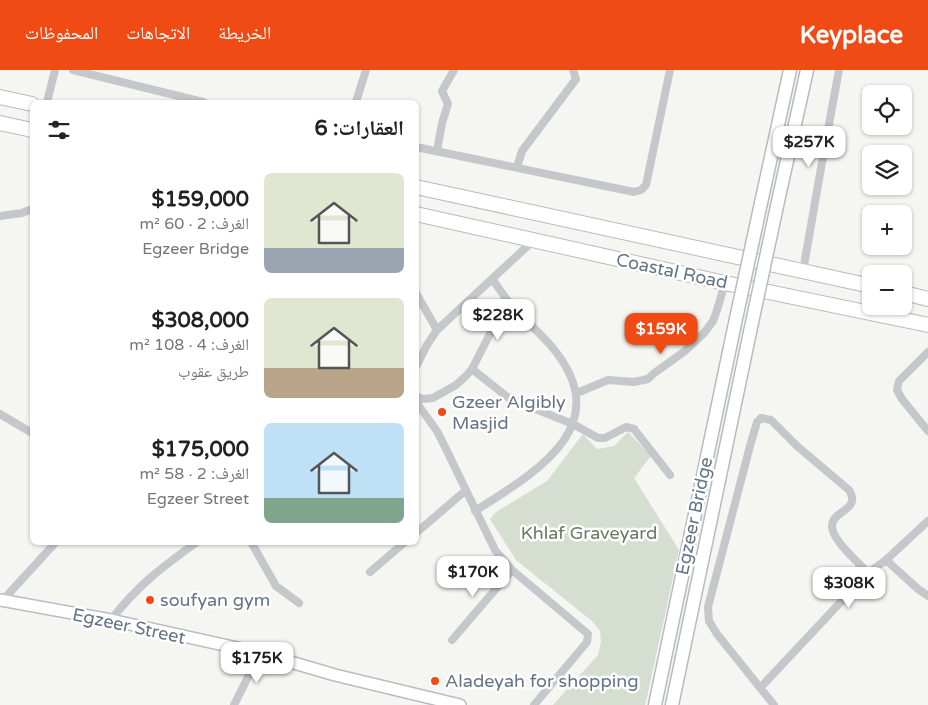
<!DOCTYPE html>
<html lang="ar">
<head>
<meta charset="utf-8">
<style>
	:root { --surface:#fff; --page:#f2f2f2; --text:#222; --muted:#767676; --accent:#f14b15 }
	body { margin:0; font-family:"Varela Round","Noto Naskh Arabic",sans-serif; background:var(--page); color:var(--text); direction:rtl; height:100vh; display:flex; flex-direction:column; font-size:19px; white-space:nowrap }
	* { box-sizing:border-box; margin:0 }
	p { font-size:16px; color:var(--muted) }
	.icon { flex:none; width:28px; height:28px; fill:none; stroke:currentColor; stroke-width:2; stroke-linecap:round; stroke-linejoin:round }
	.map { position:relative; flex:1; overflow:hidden; direction:ltr }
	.drawer { position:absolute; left:30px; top:30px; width:389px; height:445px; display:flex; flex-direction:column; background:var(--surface); border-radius:8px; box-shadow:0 1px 4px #0004; direction:rtl }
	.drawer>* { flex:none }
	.controls { position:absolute; left:862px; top:15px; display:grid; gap:10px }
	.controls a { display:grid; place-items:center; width:50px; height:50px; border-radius:8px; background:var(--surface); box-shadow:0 1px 4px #0004; font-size:25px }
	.price { position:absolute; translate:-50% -42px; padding:0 11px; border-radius:10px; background:#fff; color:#222; font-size:16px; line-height:32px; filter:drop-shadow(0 1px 2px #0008) }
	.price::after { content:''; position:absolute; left:50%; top:30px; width:15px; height:11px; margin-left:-8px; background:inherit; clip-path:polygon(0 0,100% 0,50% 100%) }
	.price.selected { background:var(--accent); color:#fff }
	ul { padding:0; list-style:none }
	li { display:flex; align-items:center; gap:15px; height:125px; padding:0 15px }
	li span { display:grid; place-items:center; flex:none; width:140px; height:100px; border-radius:8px; color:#555 }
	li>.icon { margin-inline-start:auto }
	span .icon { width:60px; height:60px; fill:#fffc; stroke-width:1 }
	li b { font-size:21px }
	h2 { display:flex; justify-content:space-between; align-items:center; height:60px; padding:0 15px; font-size:21px }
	header { display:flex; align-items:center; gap:30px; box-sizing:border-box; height:70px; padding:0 25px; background:var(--accent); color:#fff }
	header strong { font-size:24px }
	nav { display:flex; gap:28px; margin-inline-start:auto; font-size:18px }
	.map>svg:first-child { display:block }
	.green { fill:#d6ddd1 }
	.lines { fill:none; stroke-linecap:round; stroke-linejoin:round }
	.secondary-casing { stroke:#b9bdc2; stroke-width:14 }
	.primary-casing { stroke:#b7bbbf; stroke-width:15 }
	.highway-casing { stroke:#b9bbbe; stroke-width:16 }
	.street { stroke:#c4c8cb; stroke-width:8 }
	.secondary { stroke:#fff; stroke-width:11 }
	.primary { stroke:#fff; stroke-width:12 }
	.highway { stroke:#fff; stroke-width:14 }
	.primary-bridge-casing { stroke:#b7bbbf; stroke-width:15; stroke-linecap:butt }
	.primary-bridge { stroke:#fff; stroke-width:12 }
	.poi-dot { fill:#f14b15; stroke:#fff; stroke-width:2 }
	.labels { text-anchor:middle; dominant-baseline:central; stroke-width:5; stroke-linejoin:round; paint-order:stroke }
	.street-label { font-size:18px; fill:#627485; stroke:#fff }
	.poi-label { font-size:18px; fill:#627485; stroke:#fff; text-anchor:start }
	.park-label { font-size:18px; fill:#667b61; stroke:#fff }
</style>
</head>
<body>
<header>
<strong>Keyplace</strong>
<nav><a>الخريطة</a><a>الاتجاهات</a><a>المحفوظات</a></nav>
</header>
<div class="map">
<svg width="928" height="635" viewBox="0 0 928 635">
	<rect width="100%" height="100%" fill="#f5f5f1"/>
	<path class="green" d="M628,362L651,386L634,408L679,480L646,632L645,635H553L598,585L601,572L600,561L592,551L516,490L490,449L496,442L547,411L583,364L597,379L614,376Z"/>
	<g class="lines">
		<defs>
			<path id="secondary" d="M0,530L111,550L260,583L335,605L460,635"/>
			<path id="primary" d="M761,133L790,0
				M777,136L807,0
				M655,635L734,258
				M672,635L750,262"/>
			<path id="highway" d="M0,27L32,34
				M0,53L32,60
				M416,117L871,216
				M416,144L725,213L928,255
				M904,223L928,229"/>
		</defs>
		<use href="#secondary" class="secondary-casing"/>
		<use href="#primary" class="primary-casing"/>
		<use href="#highway" class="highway-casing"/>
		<path class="street" d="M73,0L203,32
			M47,32L55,0
			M356,32L366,0
			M416,77L634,122L641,120L646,115L670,0
			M437,81L442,53L448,34L442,21L454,0
			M517,97L522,81L576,9L573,0
			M0,146L22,143L32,139
			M803,201L824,81L839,0
			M416,223L437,260
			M928,282L899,311L897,320L902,329L928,361
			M416,297L427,275L437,260L534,170
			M472,299L510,329L573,354L598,368H605L626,357L634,359L670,405
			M577,323L608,310L634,312L648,309L653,304L685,281L704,263L713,251L717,240L725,213
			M416,326L422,329L433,328L456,315L466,306L472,299L493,258L511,235
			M416,332L437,361L446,379L495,480L512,500L588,564L587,572L534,635
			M0,344L32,363
			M475,441C536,402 618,356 552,277C540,263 525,250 512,236C505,228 499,218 492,209
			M416,463L465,421
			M251,472L276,516L299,533
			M886,490L918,519L928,526
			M370,502L405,472
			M3,530L56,472
			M111,550C137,516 162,497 197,472
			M452,570L512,500
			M761,617L868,503L886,490L928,451
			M234,635L260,583
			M774,635L717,564L709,551L708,537L750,376L757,352L761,348L771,350L797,376L849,420C862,441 831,440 832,457C833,471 859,493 868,503"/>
		<use href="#secondary" class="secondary"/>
		<use href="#primary" class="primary"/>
		<use href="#highway" class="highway"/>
		<defs>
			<path id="primary-bridge" d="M734,258L761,133
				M750,262L777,136"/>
		</defs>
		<use href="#primary-bridge" class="primary-bridge-casing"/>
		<use href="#primary-bridge" class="primary-bridge"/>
	</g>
	<g class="poi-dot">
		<circle cx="442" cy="342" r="5"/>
		<circle cx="150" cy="530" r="5"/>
		<circle cx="435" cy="611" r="5"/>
	</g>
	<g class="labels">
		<g class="street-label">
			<text transform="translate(672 201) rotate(12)">Coastal Road</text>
			<text transform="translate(694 446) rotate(-78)">Egzeer Bridge</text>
			<text transform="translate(129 556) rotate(12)">Egzeer Street</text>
		</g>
		<g class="poi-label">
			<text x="452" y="332">Gzeer Algibly<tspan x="452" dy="21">Masjid</tspan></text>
			<text x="160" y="530">soufyan gym</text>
			<text x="445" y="611">Aladeyah for shopping</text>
		</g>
		<g class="park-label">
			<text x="589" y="463">Khlaf Graveyard</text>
		</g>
	</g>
</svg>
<div class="controls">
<a><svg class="icon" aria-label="locate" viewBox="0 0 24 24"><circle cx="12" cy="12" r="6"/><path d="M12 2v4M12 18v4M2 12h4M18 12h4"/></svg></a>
<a><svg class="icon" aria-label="layers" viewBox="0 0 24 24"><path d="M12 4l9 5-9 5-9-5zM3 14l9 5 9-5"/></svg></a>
<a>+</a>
<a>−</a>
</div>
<b class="price" style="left:809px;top:98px">$257K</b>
<b class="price" style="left:498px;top:271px">$228K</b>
<b class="price selected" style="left:661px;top:285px">$159K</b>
<b class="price" style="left:473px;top:528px">$170K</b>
<b class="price" style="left:849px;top:539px">$308K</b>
<b class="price" style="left:257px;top:614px">$175K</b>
<section class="drawer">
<h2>العقارات: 6<svg class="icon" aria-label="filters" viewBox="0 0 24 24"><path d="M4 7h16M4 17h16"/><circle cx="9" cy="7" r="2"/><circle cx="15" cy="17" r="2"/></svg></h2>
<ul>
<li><span style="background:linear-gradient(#dfe7d0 75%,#9aa5b1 0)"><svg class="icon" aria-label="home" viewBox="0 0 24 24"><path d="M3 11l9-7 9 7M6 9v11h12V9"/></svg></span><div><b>$159,000</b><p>الغرف: 2 · 60 m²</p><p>Egzeer Bridge</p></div></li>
<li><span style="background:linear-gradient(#dfe7d0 70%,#b9a48a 0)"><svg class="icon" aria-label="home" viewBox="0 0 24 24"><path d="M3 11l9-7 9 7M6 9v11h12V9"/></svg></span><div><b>$308,000</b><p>الغرف: 4 · 108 m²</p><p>طريق عقوب</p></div></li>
<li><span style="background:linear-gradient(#bfe0f5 75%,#7fa58c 0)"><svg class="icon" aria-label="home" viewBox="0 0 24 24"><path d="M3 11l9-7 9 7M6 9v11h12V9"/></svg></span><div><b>$175,000</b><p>الغرف: 2 · 58 m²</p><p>Egzeer Street</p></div></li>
</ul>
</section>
</div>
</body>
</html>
